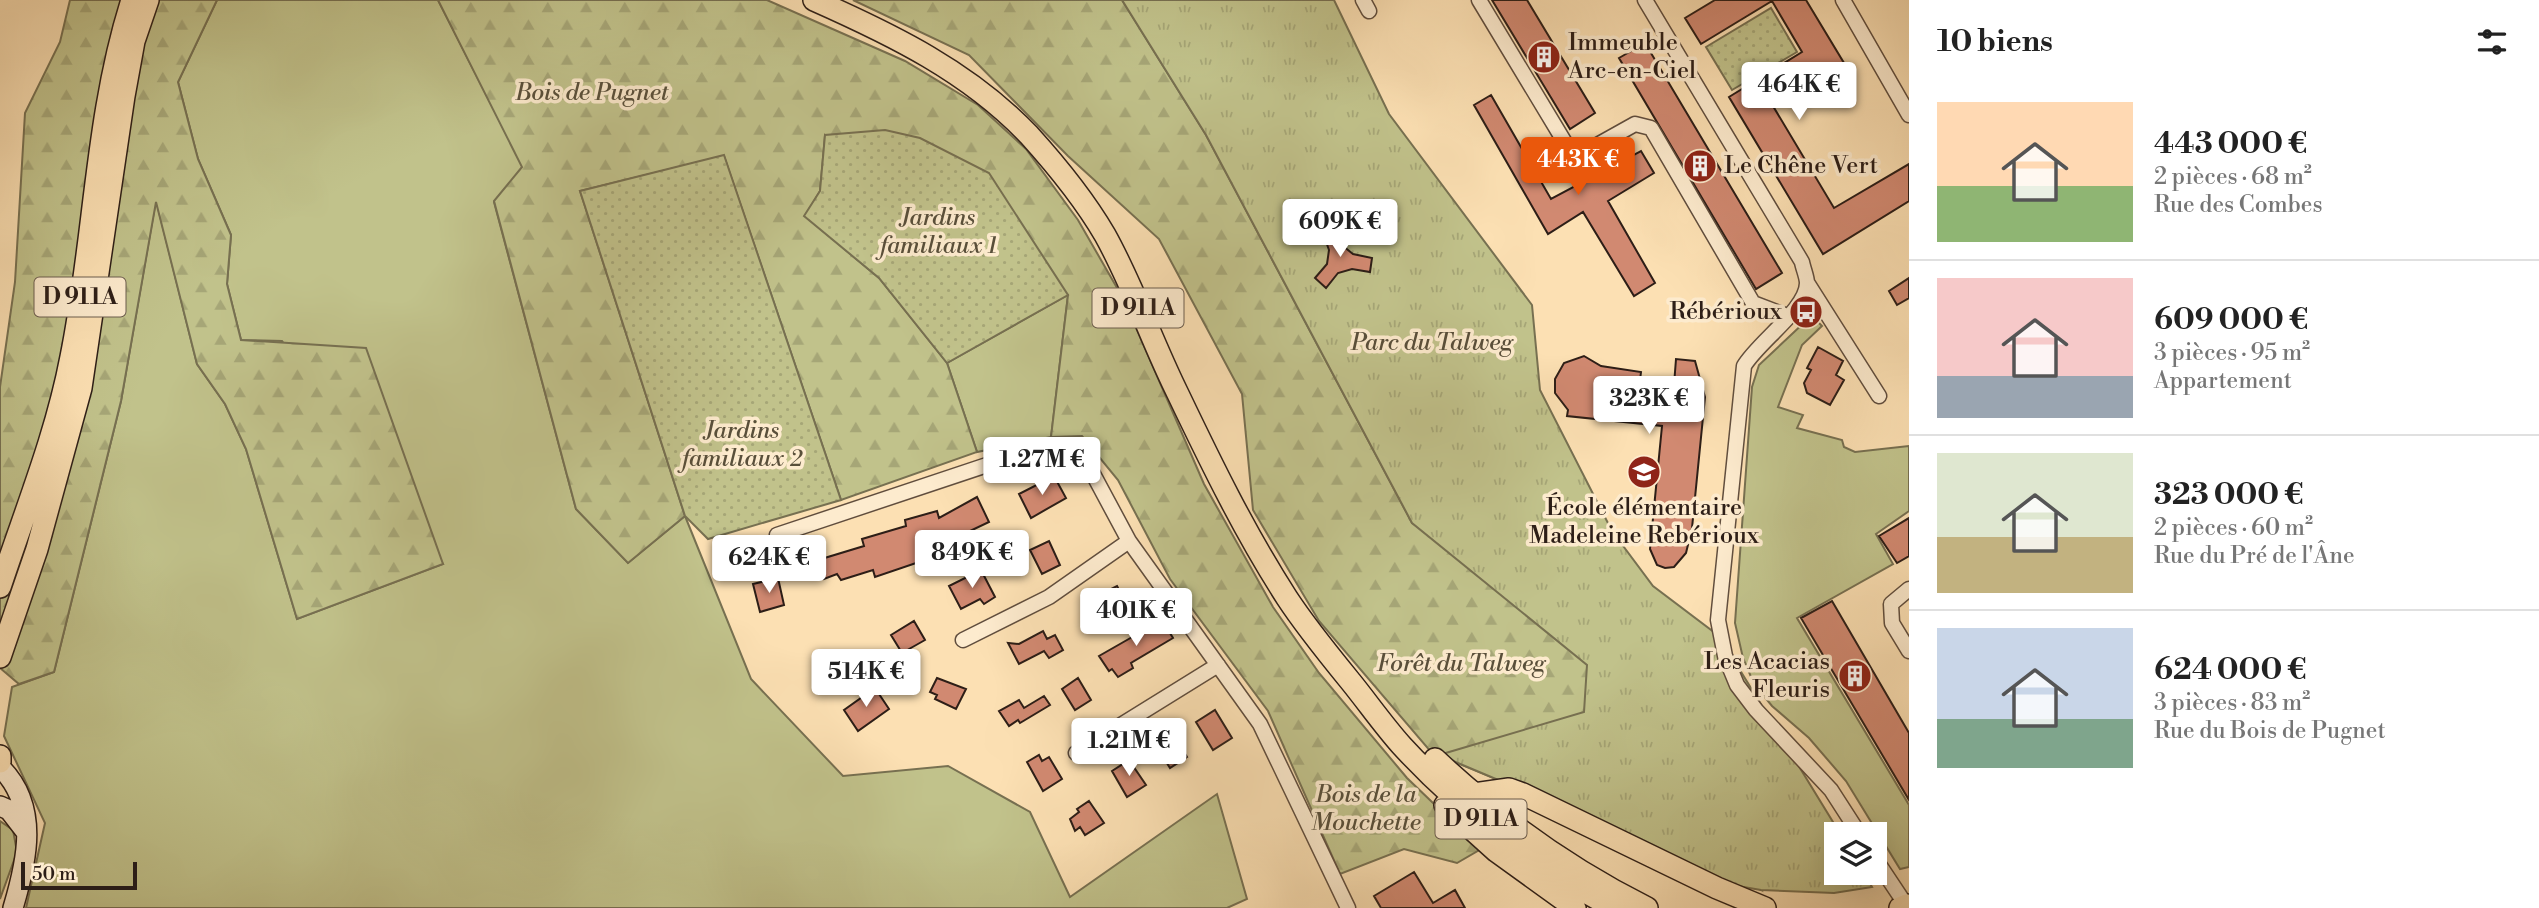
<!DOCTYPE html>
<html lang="fr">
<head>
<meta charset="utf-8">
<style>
	:root { --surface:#fff; --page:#f6f6f6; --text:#222; --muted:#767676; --line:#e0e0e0; --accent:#ea580c }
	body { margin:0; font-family:"Libre Bodoni",serif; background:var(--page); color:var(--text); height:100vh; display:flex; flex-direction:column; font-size:26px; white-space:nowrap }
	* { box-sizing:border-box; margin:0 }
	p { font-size:23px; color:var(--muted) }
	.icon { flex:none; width:38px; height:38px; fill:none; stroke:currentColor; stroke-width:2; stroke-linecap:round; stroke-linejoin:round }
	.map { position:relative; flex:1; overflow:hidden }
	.side { display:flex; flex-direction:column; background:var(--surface); width:630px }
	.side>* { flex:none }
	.fabs { position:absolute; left:1824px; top:822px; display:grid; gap:14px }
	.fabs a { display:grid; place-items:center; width:63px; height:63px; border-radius:0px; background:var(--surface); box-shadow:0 7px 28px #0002; font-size:35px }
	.scale { position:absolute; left:21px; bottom:18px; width:116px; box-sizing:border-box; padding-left:7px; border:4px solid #2d1e17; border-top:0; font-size:19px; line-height:24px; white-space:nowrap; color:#2d1e17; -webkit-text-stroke:5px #fdebce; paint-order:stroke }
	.price { position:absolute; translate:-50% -60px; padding:0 16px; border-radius:7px; background:#fff; color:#222; font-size:23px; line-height:46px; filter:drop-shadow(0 2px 4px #0008) }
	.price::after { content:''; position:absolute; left:50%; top:42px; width:21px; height:16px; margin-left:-10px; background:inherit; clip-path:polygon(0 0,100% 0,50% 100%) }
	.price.active { background:var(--accent); color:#fff }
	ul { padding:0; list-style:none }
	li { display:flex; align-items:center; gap:21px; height:175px; padding:0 28px }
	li+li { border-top:2px solid var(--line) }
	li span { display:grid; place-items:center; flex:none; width:196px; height:140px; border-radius:0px; color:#555 }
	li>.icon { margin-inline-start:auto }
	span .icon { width:84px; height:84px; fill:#fffc; stroke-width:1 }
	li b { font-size:30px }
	h2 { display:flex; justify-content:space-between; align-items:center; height:84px; padding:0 28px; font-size:30px }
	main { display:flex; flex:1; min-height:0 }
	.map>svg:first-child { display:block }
	.grass { fill:#c1c28b; stroke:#777051; stroke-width:2 }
	.forest { fill:url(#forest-firs); stroke:#777051; stroke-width:2 }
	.park { fill:url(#park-tufts); stroke:#777051; stroke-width:2 }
	.garden { fill:url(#garden-dots); stroke:#777051; stroke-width:2 }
	.building { fill:#d18971; stroke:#2d1e17; stroke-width:2 }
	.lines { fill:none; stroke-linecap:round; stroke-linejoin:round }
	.street-casing { stroke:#614e3e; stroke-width:17 }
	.secondary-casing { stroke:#2d1e17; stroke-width:22 }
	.primary-casing { stroke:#2d1e17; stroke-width:24 }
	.street { stroke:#fdebce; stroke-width:14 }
	.secondary { stroke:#fdebce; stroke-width:19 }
	.primary { stroke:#fce0b3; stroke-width:21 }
	.labels { text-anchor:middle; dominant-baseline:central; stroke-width:7; stroke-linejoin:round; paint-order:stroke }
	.shield { fill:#fdebce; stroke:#6b5c4e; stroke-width:2 }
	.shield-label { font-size:23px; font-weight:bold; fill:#2d1e17 }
	.poi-label { font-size:24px; fill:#2d1e17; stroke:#fdebce; text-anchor:start }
	.park-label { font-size:24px; font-style:italic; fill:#594f3a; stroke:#fdebce }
</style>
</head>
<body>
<main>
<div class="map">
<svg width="1909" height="908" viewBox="0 0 1909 908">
	<defs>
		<pattern id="forest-firs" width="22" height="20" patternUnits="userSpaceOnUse" patternTransform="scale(1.75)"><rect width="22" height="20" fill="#c1c28b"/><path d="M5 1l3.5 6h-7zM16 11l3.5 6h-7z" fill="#a6a677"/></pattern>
		<pattern id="park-tufts" width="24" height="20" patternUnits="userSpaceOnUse" patternTransform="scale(1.75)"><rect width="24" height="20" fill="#c1c28b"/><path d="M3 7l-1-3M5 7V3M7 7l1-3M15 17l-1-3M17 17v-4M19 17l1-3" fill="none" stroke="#a6a677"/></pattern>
		<pattern id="garden-dots" width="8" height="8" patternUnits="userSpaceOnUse" patternTransform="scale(1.75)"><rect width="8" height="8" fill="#c1c28b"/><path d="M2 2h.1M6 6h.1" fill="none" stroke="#a6a677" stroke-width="1.8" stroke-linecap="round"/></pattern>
	</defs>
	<rect width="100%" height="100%" fill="#fce0b3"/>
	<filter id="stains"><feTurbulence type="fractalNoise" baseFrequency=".00286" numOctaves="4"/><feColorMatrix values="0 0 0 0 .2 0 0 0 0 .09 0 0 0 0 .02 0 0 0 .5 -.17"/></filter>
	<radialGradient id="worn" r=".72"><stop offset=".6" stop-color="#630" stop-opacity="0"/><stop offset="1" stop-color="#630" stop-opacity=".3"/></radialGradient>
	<path class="grass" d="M217,0H438L523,167L494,202L576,509L628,563L685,516L751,679L843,776L948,766L1030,812L1070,897L1217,794L1247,899L1227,908H26L45,823L4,736L12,687L54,672L121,401L156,200L197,364L225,404L246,449L297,619L443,564L282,341L241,340L227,284L231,235L198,159L178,82Z
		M1068,295L1051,437L977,452L947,363Z
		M1808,319H1815L1822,326L1802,345L1778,407L1803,415L1797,428L1842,440L1844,447L1855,452L1909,446V511L1876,534L1893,564L1797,618L1909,805V867L1900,869L1846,781L1809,738L1772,706L1754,684L1743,658L1735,623L1752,387L1759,365Z
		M0,821L13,830L17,852L0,899Z"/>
	<path class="forest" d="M70,0H217L178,82L198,159L231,235L227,284L241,340L366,348L443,564L297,619L246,449L225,404L197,364L156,202L121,401L54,672L19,684L0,668V387L15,282L25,113L60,42Z
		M438,0H767L905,61L978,105L1026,149L1078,220L1124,300L1204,484L1273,607L1319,673L1407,778L1481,849L1457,863L1404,849L1340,874L1268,711L1170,579L1118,480L1082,436L1051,437L1068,295L825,135L820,191L805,216L879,278L947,363L977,452L841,500L724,156L580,191L685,516L628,563L576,509L494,201L522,167Z
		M853,0H1122L1206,135L1412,523L1562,607L1761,890L1431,752L1319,621L1253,510L1242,394L1159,239L1068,156L969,55Z"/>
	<path class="park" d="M1122,0H1334L1389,114L1532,305L1540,390L1612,531L1653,586L1719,636L1841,835H1836V873H1864L1872,887L1834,893L1761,890L1726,884L1596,821L1439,755L1584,712L1587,665L1412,523L1206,135Z"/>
	<path class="garden" d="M1771,8L1797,52L1732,90L1706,47Z
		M885,130L920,138L989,173L1068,295L947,363L879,278L804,216L820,191L825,135Z
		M724,155L841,500L708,539L685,516L580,191Z"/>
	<path class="building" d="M1492,0H1527L1595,113L1570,129Z
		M1715,0H1806L1844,63L1773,106L1834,208L1909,164V201L1823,254L1729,97L1802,52L1772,1L1701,44L1685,18Z
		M1645,43L1782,273L1756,289L1619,58Z
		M1491,95L1551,199L1641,151L1654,173L1608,201L1655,283L1634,296L1583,212L1548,234L1474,105Z
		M1337,228L1343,246L1353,254L1372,258L1370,272L1352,269L1338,273L1326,288L1315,278L1327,264L1329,250L1323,233Z
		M1909,278V298L1897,305L1889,291Z
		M1818,347L1843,361L1836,375L1844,380L1830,405L1807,393L1804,383L1811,370L1807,368Z
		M1584,356L1601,366L1641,372L1639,388L1666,390L1667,384L1674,385L1676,359L1695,361L1705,397L1692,528L1686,553L1674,567L1665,568L1657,565L1650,549L1662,426L1567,416L1568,410L1555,393V379L1564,363Z
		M1054,476L1066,498L1031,518L1019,494Z
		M977,497L989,522L951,540L955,555L919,562L875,577L873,570L841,580L837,574L824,579L818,560L864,546L862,539L906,526L905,520L937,511L939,518Z
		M1909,518V556L1897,563L1879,536Z
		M1049,541L1060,565L1042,574L1030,550Z
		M981,570L995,597L984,604L980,599L961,609L949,586Z
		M778,578L784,605L760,612L753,584Z
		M1117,586L1128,607L1112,615L1109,610L1093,618L1085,602Z
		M1832,601L1909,733V800L1801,618Z
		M1162,620L1173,638L1131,663L1133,668L1118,677L1112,669L1109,671L1099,656Z
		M914,621L925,640L902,653L891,635Z
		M1043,631L1047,639L1055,635L1063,650L1049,658L1044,651L1019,664L1008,643L1019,644Z
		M937,678L966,689L956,709L935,699L937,695L930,692Z
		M1078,678L1091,700L1075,710L1062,689Z
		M875,688L889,709L858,731L844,710Z
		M1044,696L1050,705L1020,723L1018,720L1009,726L999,711L1019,700L1024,708Z
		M1215,710L1232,738L1213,750L1196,722Z
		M1171,731L1187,757L1170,768L1154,742Z
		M1039,755L1042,761L1049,757L1062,779L1043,791L1027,762Z
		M1129,760L1146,785L1127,797L1112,771Z
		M1089,801L1104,823L1085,835L1080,827L1075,831L1070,819L1079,812L1077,809Z
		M1414,872L1433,903L1455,890L1465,908H1381L1374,896Z"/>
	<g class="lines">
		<defs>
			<path id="street" d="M1363,0L1369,11
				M1479,0L1567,146L1592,148L1635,124L1651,128L1753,303L1787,316
				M1645,0L1802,262C1803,268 1807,277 1807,283C1807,309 1758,342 1744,366L1718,620L1725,656L1737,685L1756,710L1831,790L1860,835
				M1843,0L1909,115
				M1808,284L1879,396
				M777,535L1020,454L1062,449L1085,459L1129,541L1260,724L1348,908
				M1909,589L1891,604L1892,623L1909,651
				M963,640L1049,597L1129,541
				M1076,753L1218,665
				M1874,857L1908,908"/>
			<path id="secondary" d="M0,767C40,806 27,861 13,908
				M0,806L9,810L26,832"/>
			<path id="primary" d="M814,0C893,35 969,72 1029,135C1057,166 1084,199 1105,235C1133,285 1152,342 1178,394C1211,463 1245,533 1287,598C1306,627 1329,655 1351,682C1368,703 1384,726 1402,746C1462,811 1536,868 1615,908
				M0,587C25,511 56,436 71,357C95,239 95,116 132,0
				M0,657L37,549L81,388L124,96L134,41L148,0
				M0,756V762
				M1435,759C1499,819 1569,869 1647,908
				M1474,794L1509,789L1523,794L1717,888L1765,908
				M1445,805L1496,851L1575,908
				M1900,908L1907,905"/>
		</defs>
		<use href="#street" class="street-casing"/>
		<use href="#secondary" class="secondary-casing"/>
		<use href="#primary" class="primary-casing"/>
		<use href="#street" class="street"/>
		<use href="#secondary" class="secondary"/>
		<use href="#primary" class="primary"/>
	</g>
	<defs>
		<symbol id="building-disc" viewBox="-11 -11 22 22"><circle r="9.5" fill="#8f2418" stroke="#fdebce"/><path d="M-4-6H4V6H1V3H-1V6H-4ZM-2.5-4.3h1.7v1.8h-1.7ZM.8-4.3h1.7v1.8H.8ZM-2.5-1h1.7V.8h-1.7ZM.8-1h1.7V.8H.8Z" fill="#fff"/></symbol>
		<symbol id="bus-disc" viewBox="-11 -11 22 22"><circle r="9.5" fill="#8f2418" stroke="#fdebce"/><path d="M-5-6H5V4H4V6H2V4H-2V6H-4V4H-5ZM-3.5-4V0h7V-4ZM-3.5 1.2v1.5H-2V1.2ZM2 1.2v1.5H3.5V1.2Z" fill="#fff"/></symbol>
		<symbol id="school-disc" viewBox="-11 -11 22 22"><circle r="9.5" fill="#8f2418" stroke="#fdebce"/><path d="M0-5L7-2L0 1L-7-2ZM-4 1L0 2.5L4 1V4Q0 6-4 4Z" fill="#fff"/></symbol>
	</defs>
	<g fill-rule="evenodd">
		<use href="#building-disc" x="1525" y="38" width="38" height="38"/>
		<use href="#building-disc" x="1681" y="147" width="38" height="38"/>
		<use href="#bus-disc" x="1787" y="293" width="38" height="38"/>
		<use href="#school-disc" x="1625" y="453" width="38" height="38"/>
		<use href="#building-disc" x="1836" y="657" width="38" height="38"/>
	</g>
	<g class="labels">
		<g class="shield">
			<rect x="34.5" y="277.5" width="91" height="39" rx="5"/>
			<rect x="1092.5" y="288.5" width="91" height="39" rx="5"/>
			<rect x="1435.5" y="799.5" width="91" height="39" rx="5"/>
		</g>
		<g class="shield-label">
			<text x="80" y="297">D 911A</text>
			<text x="1138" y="308">D 911A</text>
			<text x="1481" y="819">D 911A</text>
		</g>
		<g class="poi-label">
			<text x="1568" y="43">Immeuble<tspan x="1568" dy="28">Arc-en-Ciel</tspan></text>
			<text x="1724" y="166">Le Chêne Vert</text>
			<text x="1782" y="312" text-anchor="end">Rébérioux</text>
			<text x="1644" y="508" text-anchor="middle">École élémentaire<tspan x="1644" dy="28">Madeleine Rebérioux</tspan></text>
			<text x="1830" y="662" text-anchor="end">Les Acacias<tspan x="1830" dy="28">Fleuris</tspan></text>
		</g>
		<g class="park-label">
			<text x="592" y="93">Bois de Pugnet</text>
			<text x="938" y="218">Jardins<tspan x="938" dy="28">familiaux 1</tspan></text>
			<text x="1432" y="343">Parc du Talweg</text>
			<text x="742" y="431">Jardins<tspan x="742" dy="28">familiaux 2</tspan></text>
			<text x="1461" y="664">Forêt du Talweg</text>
			<text x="1366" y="795">Bois de la<tspan x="1366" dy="28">Mouchette</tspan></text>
		</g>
	</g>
	<rect width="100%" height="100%" filter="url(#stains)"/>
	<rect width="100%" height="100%" fill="url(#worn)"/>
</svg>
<div class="fabs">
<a><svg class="icon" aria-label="layers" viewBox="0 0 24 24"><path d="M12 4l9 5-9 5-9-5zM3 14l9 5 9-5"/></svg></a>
</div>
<div class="scale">50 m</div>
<b class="price" style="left:1799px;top:122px">464K €</b>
<b class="price active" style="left:1578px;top:197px">443K €</b>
<b class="price" style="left:1340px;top:259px">609K €</b>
<b class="price" style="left:1649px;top:436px">323K €</b>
<b class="price" style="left:1042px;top:497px">1.27M €</b>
<b class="price" style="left:972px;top:590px">849K €</b>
<b class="price" style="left:769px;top:595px">624K €</b>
<b class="price" style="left:1136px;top:648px">401K €</b>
<b class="price" style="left:866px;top:709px">514K €</b>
<b class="price" style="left:1129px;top:778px">1.21M €</b>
</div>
<section class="side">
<h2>10 biens<svg class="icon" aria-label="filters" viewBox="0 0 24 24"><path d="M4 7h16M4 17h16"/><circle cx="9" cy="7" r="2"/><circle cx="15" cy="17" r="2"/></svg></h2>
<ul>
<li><span style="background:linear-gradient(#ffd9b3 60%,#8fb573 0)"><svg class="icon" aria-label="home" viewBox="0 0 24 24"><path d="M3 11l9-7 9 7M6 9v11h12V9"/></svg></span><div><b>443 000 €</b><p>2 pièces · 68 m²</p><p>Rue des Combes</p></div></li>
<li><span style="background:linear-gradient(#f6c9c9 70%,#9aa5b1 0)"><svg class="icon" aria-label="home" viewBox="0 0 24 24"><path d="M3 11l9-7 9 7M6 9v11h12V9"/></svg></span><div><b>609 000 €</b><p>3 pièces · 95 m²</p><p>Appartement</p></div></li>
<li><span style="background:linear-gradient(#dfe7d0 60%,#c2b280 0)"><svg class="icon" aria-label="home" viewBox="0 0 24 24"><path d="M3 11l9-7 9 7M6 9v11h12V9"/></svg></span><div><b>323 000 €</b><p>2 pièces · 60 m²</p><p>Rue du Pré de l'Âne</p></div></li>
<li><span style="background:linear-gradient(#c9d6e8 65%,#7fa58c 0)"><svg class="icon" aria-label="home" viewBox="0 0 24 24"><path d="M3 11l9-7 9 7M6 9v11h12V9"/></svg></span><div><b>624 000 €</b><p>3 pièces · 83 m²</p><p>Rue du Bois de Pugnet</p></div></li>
</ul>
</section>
</main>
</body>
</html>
